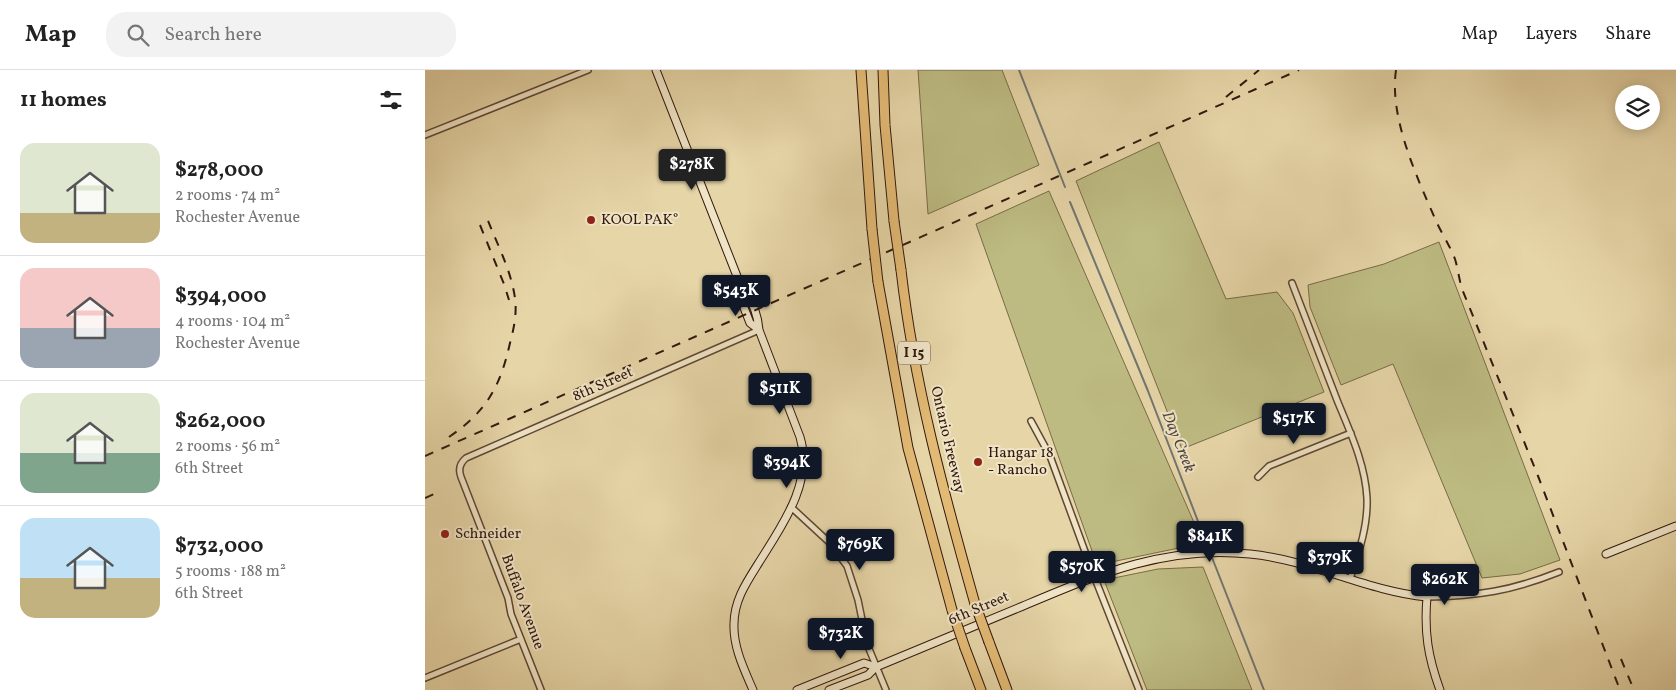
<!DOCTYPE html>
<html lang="en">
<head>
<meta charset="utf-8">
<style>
	:root { --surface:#fff; --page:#f2f2f2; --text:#222; --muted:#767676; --line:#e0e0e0; --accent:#111827 }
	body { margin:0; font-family:Vollkorn,serif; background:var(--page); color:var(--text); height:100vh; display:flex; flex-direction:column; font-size:19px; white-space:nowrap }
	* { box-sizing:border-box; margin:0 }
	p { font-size:16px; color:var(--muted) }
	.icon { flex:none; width:28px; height:28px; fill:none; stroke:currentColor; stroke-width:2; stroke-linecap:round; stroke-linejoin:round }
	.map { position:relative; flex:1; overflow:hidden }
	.side { display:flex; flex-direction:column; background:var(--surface); width:425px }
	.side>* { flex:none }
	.controls { position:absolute; left:1190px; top:15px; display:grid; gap:10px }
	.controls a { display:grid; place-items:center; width:45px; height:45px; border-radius:50%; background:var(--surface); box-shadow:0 2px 12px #0003; font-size:25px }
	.price { position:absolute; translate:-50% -42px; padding:0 11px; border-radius:5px; background:var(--accent); color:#fff; font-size:16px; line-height:32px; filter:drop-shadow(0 1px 2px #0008) }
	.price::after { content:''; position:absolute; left:50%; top:30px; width:15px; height:11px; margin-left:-8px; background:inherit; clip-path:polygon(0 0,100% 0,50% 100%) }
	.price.current { background:#222; color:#fff }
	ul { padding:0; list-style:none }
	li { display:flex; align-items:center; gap:15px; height:125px; padding:0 20px }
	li+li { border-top:1px solid var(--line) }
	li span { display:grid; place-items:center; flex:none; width:140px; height:100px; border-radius:15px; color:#555 }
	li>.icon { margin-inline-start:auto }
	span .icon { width:60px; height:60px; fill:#fffc; stroke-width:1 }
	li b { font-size:21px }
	h2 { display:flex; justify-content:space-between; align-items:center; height:60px; padding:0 20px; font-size:21px }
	header { display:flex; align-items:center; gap:30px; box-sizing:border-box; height:70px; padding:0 25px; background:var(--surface); border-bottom:1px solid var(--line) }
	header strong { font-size:24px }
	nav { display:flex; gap:28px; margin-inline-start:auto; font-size:18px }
	.search { width:350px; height:45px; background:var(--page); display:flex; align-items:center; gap:12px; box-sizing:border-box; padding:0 18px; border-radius:20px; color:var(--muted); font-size:19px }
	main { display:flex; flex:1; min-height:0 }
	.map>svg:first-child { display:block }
	.green { fill:#bdbb82; stroke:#786a48 }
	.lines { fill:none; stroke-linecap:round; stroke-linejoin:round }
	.stream { stroke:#727672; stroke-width:2 }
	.street-casing { stroke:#5f4734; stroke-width:8 }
	.secondary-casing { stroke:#32180e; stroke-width:9 }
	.highway-casing { stroke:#32180e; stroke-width:11 }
	.street { stroke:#efe4c6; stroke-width:5 }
	.secondary { stroke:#efe4c6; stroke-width:7 }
	.highway { stroke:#e3ba74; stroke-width:9 }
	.rail { stroke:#32180e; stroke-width:2; stroke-dasharray:9 9; stroke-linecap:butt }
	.highway-bridge-casing { stroke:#32180e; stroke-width:11; stroke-linecap:butt }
	.highway-bridge { stroke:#e3ba74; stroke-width:9 }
	.poi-dot { fill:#8f2418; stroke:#efe4c6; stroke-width:2 }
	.labels { text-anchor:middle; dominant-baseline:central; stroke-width:4; stroke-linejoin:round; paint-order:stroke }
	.shield { fill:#efe4c6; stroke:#6b5545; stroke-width:1 }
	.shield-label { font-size:14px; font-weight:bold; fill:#32180e }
	.poi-label { font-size:15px; fill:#32180e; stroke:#efe4c6; text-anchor:start }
	.street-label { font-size:15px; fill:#32180e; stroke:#efe4c6 }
	.water-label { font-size:16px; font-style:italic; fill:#524740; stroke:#efe4c6 }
</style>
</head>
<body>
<header>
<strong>Map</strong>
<div class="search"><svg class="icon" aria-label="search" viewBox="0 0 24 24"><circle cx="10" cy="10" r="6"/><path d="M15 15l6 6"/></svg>Search here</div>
<nav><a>Map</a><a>Layers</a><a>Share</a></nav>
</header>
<main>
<section class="side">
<h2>11 homes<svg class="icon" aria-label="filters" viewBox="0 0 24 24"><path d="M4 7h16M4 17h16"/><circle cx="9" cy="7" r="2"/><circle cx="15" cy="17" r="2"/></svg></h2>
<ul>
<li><span style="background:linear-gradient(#dfe7d0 70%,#c2b280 0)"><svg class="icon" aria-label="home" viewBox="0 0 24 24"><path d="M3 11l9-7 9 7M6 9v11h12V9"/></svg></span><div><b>$278,000</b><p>2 rooms · 74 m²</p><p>Rochester Avenue</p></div></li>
<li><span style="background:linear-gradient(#f6c9c9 60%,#9aa5b1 0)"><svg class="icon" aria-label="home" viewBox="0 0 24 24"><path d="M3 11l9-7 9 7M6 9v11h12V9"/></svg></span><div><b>$394,000</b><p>4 rooms · 104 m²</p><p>Rochester Avenue</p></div></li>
<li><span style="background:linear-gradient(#dfe7d0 60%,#7fa58c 0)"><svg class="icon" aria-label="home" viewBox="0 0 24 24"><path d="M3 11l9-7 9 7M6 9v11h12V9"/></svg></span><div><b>$262,000</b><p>2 rooms · 56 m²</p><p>6th Street</p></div></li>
<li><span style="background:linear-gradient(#bfe0f5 60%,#c2b280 0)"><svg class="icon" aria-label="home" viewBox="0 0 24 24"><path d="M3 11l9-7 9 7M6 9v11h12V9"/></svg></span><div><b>$732,000</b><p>5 rooms · 188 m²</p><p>6th Street</p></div></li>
</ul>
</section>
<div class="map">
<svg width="1251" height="620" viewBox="0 0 1251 620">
	<rect width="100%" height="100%" fill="#e6d5a7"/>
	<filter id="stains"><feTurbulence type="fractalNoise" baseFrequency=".004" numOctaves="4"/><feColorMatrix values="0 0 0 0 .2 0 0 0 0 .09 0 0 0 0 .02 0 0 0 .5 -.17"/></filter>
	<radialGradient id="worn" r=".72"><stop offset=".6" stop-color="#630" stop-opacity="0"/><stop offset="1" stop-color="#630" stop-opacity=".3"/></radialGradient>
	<path class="green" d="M493,0H577L614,95L503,144Z
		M734,72L801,229L852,222L868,243L899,322L757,379L651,111Z
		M624,121L778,473L672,495L551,154Z
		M1014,172L1135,490L1095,504L1057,508L968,294L916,315L885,237L883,215L959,194Z
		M778,497L827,620H722L679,510L733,499Z"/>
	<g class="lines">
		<path class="stream" d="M594,0L640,117
			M645,132L723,321L784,480
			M786,485L839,620"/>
		<defs>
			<path id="street" d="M0,65L163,0
				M867,213C882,252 897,291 912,330C925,362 940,393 942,428C943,456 934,482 925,509
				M606,351L625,386L669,506L714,620
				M833,407L844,396L926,363
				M366,437L405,473L422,496L433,530L442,574L461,620
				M1002,527C1053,526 1086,521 1134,502
				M0,608L96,569
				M116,620L86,544L83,528L36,407C33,399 35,393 41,388L334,260"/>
			<path id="secondary" d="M231,0L319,224C329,231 333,248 334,260L375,367C389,413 356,457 333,494C321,513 309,531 309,554C308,577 319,599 328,620
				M319,224L316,230L325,253L334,260
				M1181,484L1251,456
				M372,620L439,593L451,597
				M404,620L443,605L451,597C500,577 549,556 598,536C674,504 741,475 825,484C886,490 941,521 1002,527C999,562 1003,587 1015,620"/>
			<path id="highway" d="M436,0L447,159
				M458,0L460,55L469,151
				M476,200C489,314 519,424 550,534
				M453,212L483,378L527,540
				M564,572L582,620
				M540,578L556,620"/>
		</defs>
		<use href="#street" class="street-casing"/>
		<use href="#secondary" class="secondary-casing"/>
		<use href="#highway" class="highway-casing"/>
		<use href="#street" class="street"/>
		<use href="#secondary" class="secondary"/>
		<use href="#highway" class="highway"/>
		<path class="rail" d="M971,0C964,48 992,107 1011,151C1017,164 1025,176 1030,189C1033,199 1034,209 1037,219L1113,406L1195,620
			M801,27L834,0
			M55,155L79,214L84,230
			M24,367C62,341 75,317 85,273C89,258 92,244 90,228C86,200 72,174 62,148
			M0,386L874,0
			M0,428L16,421
			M1196,589L1209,620"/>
		<defs>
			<path id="highway-bridge" d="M469,151L476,200
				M447,159L453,212
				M550,534L564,572
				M527,540L540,578"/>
		</defs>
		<use href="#highway-bridge" class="highway-bridge-casing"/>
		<use href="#highway-bridge" class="highway-bridge"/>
	</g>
	<g class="poi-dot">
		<circle cx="166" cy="150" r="5"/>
		<circle cx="553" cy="392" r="5"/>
		<circle cx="20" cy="464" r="5"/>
	</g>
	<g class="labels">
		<rect class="shield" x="473" y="271.5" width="32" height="23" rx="4"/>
		<g class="shield-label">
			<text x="489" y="283">I 15</text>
		</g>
		<g class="poi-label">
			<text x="176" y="150">KOOL PAK°</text>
			<text x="563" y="383">Hangar 18<tspan x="563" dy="17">- Rancho</tspan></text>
			<text x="30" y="464">Schneider</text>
		</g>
		<g class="street-label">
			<text transform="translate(178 315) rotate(-24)">8th Street</text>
			<text transform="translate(522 370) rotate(77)">Ontario Freeway</text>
			<text transform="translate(97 532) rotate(70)">Buffalo Avenue</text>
			<text transform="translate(554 539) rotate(-23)">6th Street</text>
		</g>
		<g class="water-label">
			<text transform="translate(753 372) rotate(68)">Day Creek</text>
		</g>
	</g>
	<rect width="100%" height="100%" filter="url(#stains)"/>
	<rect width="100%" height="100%" fill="url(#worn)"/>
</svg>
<div class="controls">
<a><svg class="icon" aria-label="layers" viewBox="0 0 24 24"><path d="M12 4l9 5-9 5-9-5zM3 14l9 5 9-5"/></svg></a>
</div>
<b class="price current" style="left:267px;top:121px">$278K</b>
<b class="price" style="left:311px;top:247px">$543K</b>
<b class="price" style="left:355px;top:345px">$511K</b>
<b class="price" style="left:869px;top:375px">$517K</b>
<b class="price" style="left:362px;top:419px">$394K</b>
<b class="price" style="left:785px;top:493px">$841K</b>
<b class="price" style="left:435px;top:501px">$769K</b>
<b class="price" style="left:905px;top:514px">$379K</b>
<b class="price" style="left:657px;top:523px">$570K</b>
<b class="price" style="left:1020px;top:536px">$262K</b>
<b class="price" style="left:416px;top:590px">$732K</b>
</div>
</main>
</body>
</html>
